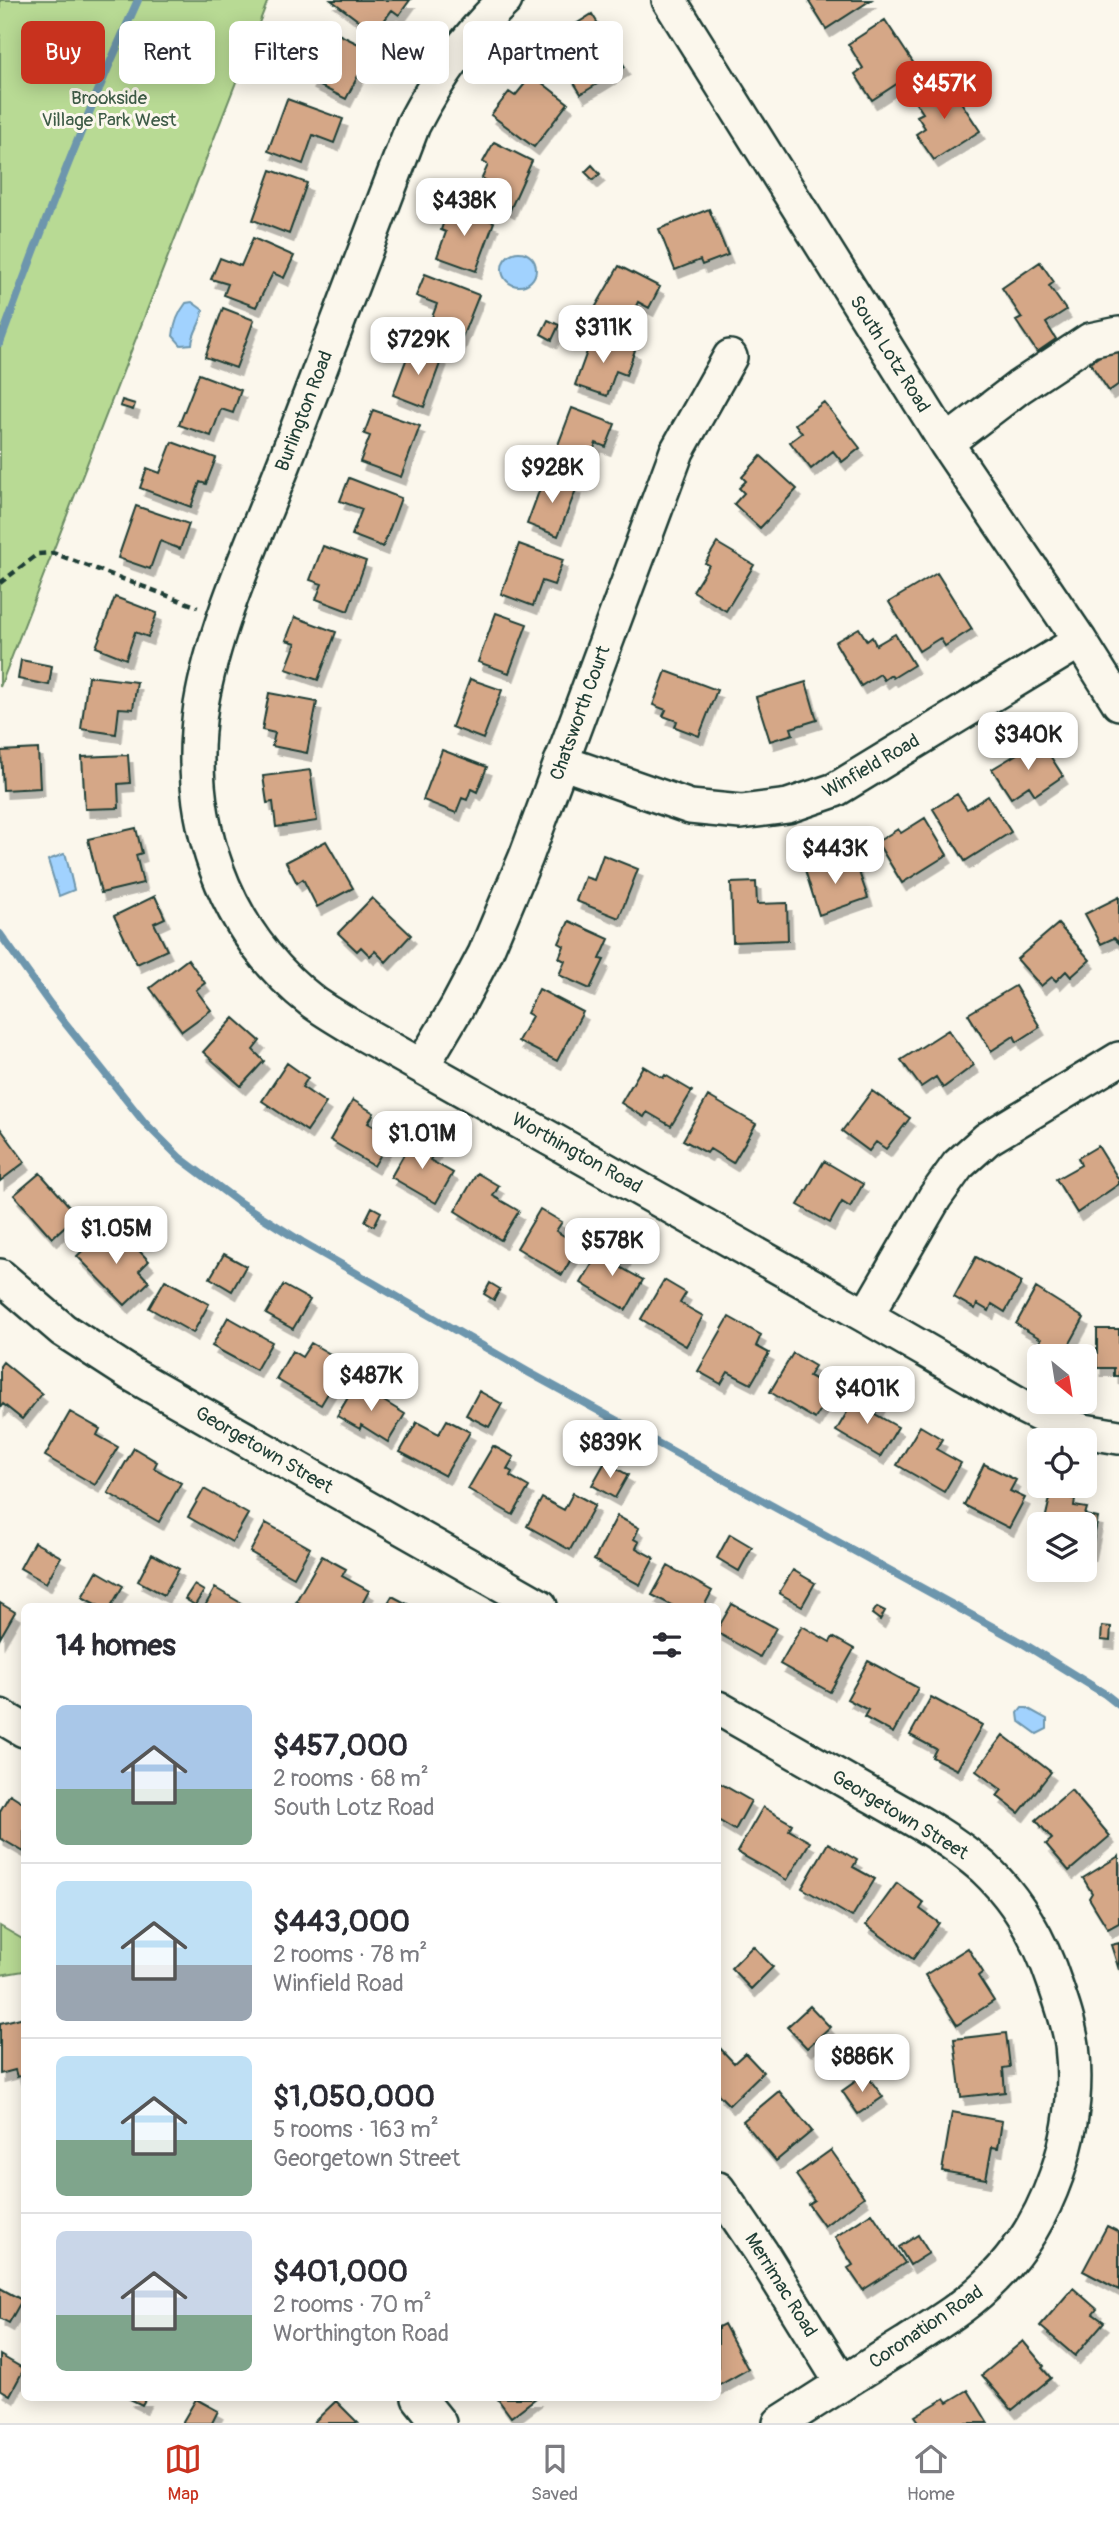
<!DOCTYPE html>
<html lang="en">
<head>
<meta charset="utf-8">
<style>
	:root { --surface:#fff; --page:#f7f7f7; --text:#2b2b33; --muted:#7c7c81; --line:#e1e1e2; --accent:#c8321e }
	body { margin:0; font-family:Pangolin,sans-serif; background:var(--page); color:var(--text); height:100vh; display:flex; flex-direction:column; font-size:26px; white-space:nowrap }
	* { box-sizing:border-box; margin:0 }
	p { font-size:23px; color:var(--muted) }
	.icon { flex:none; width:38px; height:38px; fill:none; stroke:currentColor; stroke-width:2; stroke-linecap:round; stroke-linejoin:round }
	.map { position:relative; flex:1; overflow:hidden }
	.drawer { position:absolute; left:21px; top:1603px; width:700px; height:798px; display:flex; flex-direction:column; background:var(--surface); border-radius:10px; box-shadow:0 4px 18px #0003 }
	.drawer>* { flex:none }
	.guide { position:absolute; left:21px; top:21px; width:700px; height:63px; display:flex; gap:14px }
	.needle { width:46px; rotate:150deg }
	.fabs { position:absolute; left:1027px; top:1344px; display:grid; gap:14px }
	.fabs a { display:grid; place-items:center; width:70px; height:70px; border-radius:10px; background:var(--surface); box-shadow:0 4px 18px #0003; font-size:35px }
	.price { position:absolute; translate:-50% -60px; padding:0 16px; border-radius:14px; background:#fff; color:#222; font-size:23px; line-height:46px; filter:drop-shadow(0 2px 4px #0008) }
	.price::after { content:''; position:absolute; left:50%; top:42px; width:21px; height:16px; margin-left:-10px; background:inherit; clip-path:polygon(0 0,100% 0,50% 100%) }
	.price.active { background:var(--accent); color:#fff }
	ul { padding:0; list-style:none }
	li { display:flex; align-items:center; gap:21px; height:175px; padding:0 35px }
	li+li { border-top:2px solid var(--line) }
	li span { display:grid; place-items:center; flex:none; width:196px; height:140px; border-radius:10px; color:#555 }
	li>.icon { margin-inline-start:auto }
	span .icon { width:84px; height:84px; fill:#fffc; stroke-width:1 }
	li b { font-size:30px }
	h2 { display:flex; justify-content:space-between; align-items:center; height:84px; padding:0 35px; font-size:30px }
	.tag { padding:0 24px; border-radius:10px; background:var(--surface); box-shadow:0 4px 18px #0003; font-size:24px; line-height:63px }
	.tag.active { background:var(--accent); color:#fff }
	.tabs { display:flex; justify-content:space-around; align-items:center; height:98px; border-top:2px solid var(--line); background:var(--surface); font-size:19px; color:var(--muted) }
	.tabs a { display:grid; justify-items:center; gap:4px }
	.tabs .active { color:var(--accent) }
	.map>svg:first-child { display:block }
	.green { fill:#b8da94; stroke:#6c8c64; stroke-width:2 }
	.water { fill:#a1d2fe; stroke:#6d96ad; stroke-width:2 }
	.lines { fill:none; stroke-linecap:round; stroke-linejoin:round }
	.stream { stroke:#6d96ad; stroke-width:8 }
	.building { fill:#d5a787; stroke:#1f3d34; stroke-width:2; filter:url(#shadow) }
	.minor-casing { stroke:#1f3d34; stroke-width:38 }
	.path { stroke:#1f3d34; stroke-width:4.5; stroke-dasharray:7 5; stroke-linecap:butt }
	.minor { stroke:#fbf7ec; stroke-width:33 }
	.labels { text-anchor:middle; dominant-baseline:central; stroke-width:6; stroke-linejoin:round; paint-order:stroke }
	.park-label { font-size:19px; fill:#3e5c47; stroke:#fbf7ec }
	.street-label { font-size:19px; fill:#1f3d34; stroke:#fbf7ec }
</style>
</head>
<body>
<div class="map">
<svg width="1119" height="2423" viewBox="0 0 1119 2423">
	<defs>
		<filter id="shadow"><feDropShadow dx="4.5" dy="8" stdDeviation="0" flood-color="#0004"/></filter>
	</defs>
	<rect width="100%" height="100%" fill="#fbf7ec"/>
	<filter id="ink" filterUnits="userSpaceOnUse"><feTurbulence type="fractalNoise" baseFrequency=".0143" numOctaves="2"/><feDisplacementMap in="SourceGraphic" scale="14" xChannelSelector="R" yChannelSelector="G"/><feConvolveMatrix kernelMatrix="1 2 1 2 8 2 1 2 1" color-interpolation-filters="sRGB"/></filter>
	<g filter="url(#ink)">
		<path class="green" d="M0,0H268L0,687Z
			M0,1926L24,1940V1971L0,1975Z"/>
		<path class="water" d="M502 269a17 17 0 1 1 34 0a17 17 0 1 1-34 0Z
			M192,302L203,310C202,323 193,331 192,344L181,345L173,336C174,324 179,312 186,303Z
			M64,854L66,856L74,890L59,896L48,860Z
			M1022,1708H1027L1047,1719V1729L1037,1734L1019,1721L1018,1713Z"/>
		<g class="lines">
			<path class="stream" d="M0,343C42,227 87,112 138,0
				M0,934L50,1004L144,1122L180,1158L240,1203L302,1242L528,1372L1024,1644L1105,1694L1119,1705"/>
		</g>
		<path class="building" d="M331,0H410L399,15L392,10L375,33Z
			M812,0H871L826,29L809,2Z
			M592,14L625,67L581,94L560,60L576,50L578,53L581,51L568,29Z
			M885,20L918,70L872,100L855,74L863,68L848,44Z
			M334,32L375,52L366,70L362,68L346,99L310,81Z
			M532,75L568,103L534,147L491,115L509,92L515,96Z
			M947,81L980,131L934,160L916,134L925,128L917,116L923,113L915,101Z
			M287,99L343,119L334,143L313,135L303,164L268,151Z
			M494,142L532,161L510,210L480,194L487,181L482,178L488,165L483,162Z
			M592,165L600,174L593,180L585,172Z
			M271,170L307,183L289,234L253,220Z
			M449,206L494,222L476,271L437,257L446,232L441,230Z
			M709,209L728,255L702,265L700,260L675,270L659,229Z
			M253,238L294,256L284,278L273,273L256,307L224,295L228,284L211,279L220,258L241,266Z
			M1040,262L1054,282L1049,286L1066,310L1046,323L1056,339L1037,352L1016,321L1022,318L1002,288Z
			M619,266L660,287L649,308L638,302L625,329L592,313Z
			M425,274L479,295L459,345L426,333L437,304L416,296Z
			M223,308L254,320L236,368L205,357Z
			M548,320L559,325L552,340L541,334Z
			M593,335L635,350L626,375L616,371L607,396L575,385Z
			M1119,342V384L1109,391L1090,363Z
			M411,347L442,358L424,407L393,395Z
			M199,374L241,390L233,413L221,409L211,436L179,425Z
			M122,400L135,404L133,410L120,406Z
			M824,402L860,448L842,462L833,451L811,469L790,442L802,433L795,424Z
			M572,408L615,424L606,447L596,443L586,471L553,458Z
			M373,410L420,426L401,477L360,462L370,436L364,434Z
			M172,442L216,458L206,484L200,482L191,507L140,488L147,468L160,473Z
			M761,456L797,489L760,528L734,504L744,493L739,488L746,481L742,477Z
			M545,475L577,487L558,536L527,524Z
			M349,478L401,498L383,547L352,535L362,509L340,501Z
			M136,506L189,524L180,549L160,541L150,569L118,558Z
			M717,543L754,565L726,611L693,591L709,565L705,563Z
			M519,544L563,560L554,585L542,581L533,606L501,594Z
			M323,546L366,561L348,611L316,599L322,584L310,580Z
			M937,573L972,629L945,646L940,638L919,651L889,602Z
			M115,597L157,613L148,637L135,632L126,659L96,647Z
			M496,613L527,624L509,673L478,662Z
			M295,617L336,632L318,680L286,669L296,643L286,640Z
			M859,628L867,641L872,637L876,645L895,634L914,665L893,678L891,675L884,680L880,674L861,686L835,642Z
			M21,660L52,666L49,685L18,679Z
			M666,671L717,690L699,736L675,727L677,721L663,716L666,710L653,705Z
			M88,676L137,682L133,709L119,708L116,734L81,729Z
			M470,679L502,690L483,739L452,727Z
			M806,682L817,720L791,728L793,734L770,741L756,697Z
			M269,693L317,702L307,753L272,746L275,733L262,730Z
			M1042,743L1063,776L1035,795L1029,786L1011,798L992,769L1022,751L1024,754Z
			M38,749L40,788L3,790L1,751Z
			M442,750L487,767L477,792L471,789L467,800L462,798L456,813L423,800Z
			M128,755L130,783L118,784L119,808L85,809L82,757Z
			M310,770L317,821L276,827L273,802L267,803L263,776Z
			M957,794L967,809L988,796L1011,832L965,861L933,809Z
			M925,818L947,855L902,883L877,842L898,829L901,833Z
			M136,828L142,853L136,855L143,883L101,893L88,839Z
			M326,841L353,888L317,907L303,879L297,883L286,862Z
			M603,855L638,869L619,918L576,901L585,877L594,880Z
			M839,859L842,871L857,866L868,898L819,915L805,870Z
			M756,882L757,904L787,903L788,940L733,942L731,883Z
			M155,896L165,918L154,923L167,950L137,964L114,916Z
			M1119,897V943L1114,938L1101,944L1085,914Z
			M372,898L411,935L386,962L375,951L370,956L361,947L357,951L338,933Z
			M569,921L609,939L600,959L604,960L590,989L559,975L565,961L559,958L564,946L559,943Z
			M1058,924L1090,960L1071,977L1066,971L1056,981L1052,977L1041,986L1017,959Z
			M188,959L205,983L196,990L211,1010L182,1031L150,988Z
			M1015,986L1040,1027L1017,1042L1014,1036L991,1051L968,1014Z
			M539,989L583,1012L557,1061L518,1041L532,1016L527,1013Z
			M234,1018L260,1041L253,1050L264,1061L241,1086L203,1052Z
			M948,1030L974,1065L943,1088L936,1077L921,1087L901,1060Z
			M287,1063L308,1078L302,1087L326,1103L307,1131L262,1101Z
			M643,1066L663,1078L665,1075L692,1091L671,1126L647,1112L644,1117L621,1103Z
			M872,1091L910,1118L886,1149L876,1142L869,1151L842,1131Z
			M708,1096L756,1124L733,1163L710,1149L707,1153L683,1140Z
			M353,1100L374,1113L368,1123L392,1136L374,1166L330,1140Z
			M0,1128L25,1162L0,1181Z
			M414,1137L436,1150L430,1160L453,1173L436,1203L391,1177Z
			M1098,1146L1119,1180V1184L1077,1213L1056,1179L1081,1165L1078,1158Z
			M824,1161L863,1184L850,1207L842,1202L830,1223L798,1205Z
			M40,1173L77,1215L52,1238L14,1195Z
			M477,1173L499,1186L493,1196L519,1211L501,1240L455,1211Z
			M372,1207L381,1212L374,1226L365,1221Z
			M540,1209L562,1222L556,1231L579,1245L562,1275L517,1248Z
			M102,1232L117,1248L127,1238L149,1261L139,1271L149,1282L125,1305L77,1256Z
			M604,1244L626,1257L620,1267L643,1280L626,1310L581,1283Z
			M224,1254L246,1266L232,1291L210,1278Z
			M976,1257L1022,1282L1005,1312L992,1304L989,1311L977,1304L975,1309L954,1297Z
			M165,1280L209,1304L193,1333L149,1308Z
			M664,1280L686,1293L680,1303L703,1316L686,1346L641,1319Z
			M490,1283L500,1289L494,1300L484,1294Z
			M283,1285L310,1300L293,1329L266,1314Z
			M1036,1288L1084,1318L1063,1356L1038,1344L1041,1339L1016,1324Z
			M228,1317L272,1342L256,1370L212,1346Z
			M729,1317L761,1335L756,1346L769,1353L751,1384L728,1372L721,1384L698,1371Z
			M1097,1329H1119V1376H1114V1368H1097Z
			M311,1343L346,1363L321,1405L276,1379L292,1351L302,1357Z
			M793,1353L815,1366L809,1376L833,1389L815,1419L770,1392Z
			M3,1362L42,1394L22,1419L3,1404L0,1408V1366Z
			M356,1384L405,1414L388,1442L361,1425L360,1429L337,1416Z
			M479,1391L502,1404L489,1427L466,1415Z
			M859,1392L880,1404L875,1414L898,1427L880,1457L836,1431Z
			M70,1412L100,1429L97,1435L118,1447L95,1485L45,1456Z
			M447,1420L470,1432L445,1476L400,1452L417,1422L439,1434Z
			M920,1426L942,1439L936,1449L961,1463L944,1492L897,1465Z
			M493,1446L514,1457L507,1469L512,1472L510,1476L529,1487L513,1515L468,1489Z
			M134,1448L157,1462L154,1468L181,1483L159,1522L108,1493Z
			M605,1462L628,1475L615,1498L592,1485Z
			M984,1464L1016,1480L1010,1491L1025,1498L1009,1528L964,1505Z
			M204,1489L248,1514L232,1542L188,1517Z
			M573,1493L595,1505L570,1550L527,1526L542,1498L564,1510Z
			M1051,1494L1075,1499L1074,1506L1087,1508L1085,1515L1098,1518L1091,1552L1085,1551V1524H1044Z
			M617,1516L639,1528L634,1539L639,1542L636,1548L654,1558L640,1585L594,1560Z
			M266,1523L310,1548L294,1577L250,1552Z
			M730,1534L752,1547L739,1571L717,1558Z
			M34,1542L61,1557L46,1583L20,1568Z
			M152,1554L179,1569L164,1595L138,1581Z
			M322,1556L346,1569L342,1576L369,1591L361,1606H305L296,1601Z
			M668,1566L712,1591L704,1606H673L652,1595Z
			M793,1570L815,1583L802,1606L779,1593Z
			M97,1571L123,1586L111,1606H99L82,1597Z
			M194,1585L204,1591L195,1605L185,1599Z
			M215,1588L241,1603L239,1606H205Z
			M392,1596L411,1606H386Z
			M0,1603L15,1612L0,1638Z
			M732,1604L776,1628L760,1657L718,1633V1628Z
			M877,1607L885,1611L880,1620L872,1614Z
			M802,1626L830,1642L833,1637L854,1649L830,1692L780,1664Z
			M1102,1626L1111,1627L1110,1641L1101,1640Z
			M868,1661L918,1688L893,1733L864,1717L868,1710L847,1699Z
			M931,1697L982,1725L957,1770L932,1757L936,1749L910,1735Z
			M1003,1735L1051,1772L1019,1813L997,1796L1002,1790L976,1771Z
			M718,1782L751,1801L735,1830L718,1820Z
			M1071,1790L1110,1836L1069,1871L1046,1844L1052,1839L1036,1820Z
			M10,1794L24,1803V1852L0,1838V1811Z
			M763,1807L792,1824L789,1830L810,1842L787,1880L737,1852Z
			M828,1843L857,1860L853,1867L875,1879L852,1917L802,1888Z
			M1119,1856V1923L1108,1929L1089,1898L1092,1893L1083,1878Z
			M897,1883L924,1903L920,1909L939,1923L913,1959L866,1925Z
			M1119,1943V1970L1111,1945Z
			M753,1946L773,1967L751,1989L731,1968Z
			M968,1948L983,1972L978,1976L994,2001L957,2025L925,1975Z
			M810,2006L830,2027L807,2048L787,2027Z
			M24,2017V2075L17,2077L15,2070L0,2074V2023Z
			M1006,2033L1010,2067L1003,2068L1005,2092L961,2097L954,2039Z
			M718,2046L734,2063L745,2053L763,2072L729,2105L718,2094Z
			M866,2074L883,2097L858,2114L842,2091Z
			M779,2091L812,2131L776,2161L743,2121Z
			M952,2112L1002,2121L998,2148L992,2147L986,2179L942,2171Z
			M831,2150L864,2197L824,2226L808,2204L814,2200L796,2175Z
			M872,2213L905,2263L863,2290L848,2268L853,2265L835,2237Z
			M1107,2226L1119,2232V2290L1083,2271Z
			M918,2235L929,2253L910,2265L899,2247Z
			M0,2288L22,2300L9,2323L0,2318Z
			M1073,2288L1097,2309L1093,2314L1104,2322L1075,2356L1040,2326Z
			M724,2324L748,2369L718,2386V2327Z
			M1023,2341L1044,2366L1042,2368L1051,2378L1012,2410L982,2375Z
			M0,2355L24,2369L10,2395L0,2389Z
			M968,2390L988,2423H920L915,2416L945,2398L948,2402Z
			M128,2398H146L142,2405Z
			M497,2398H536L511,2417Z
			M196,2399L218,2411L212,2423H182Z
			M336,2401L358,2423H313Z"/>
		<g class="lines">
			<defs>
				<path id="minor" d="M505,0C467,36 437,79 413,125C370,237 327,349 285,461C256,536 214,626 201,705C184,817 222,931 313,1002C328,1013 346,1023 362,1033L866,1316L1022,1406L1054,1422L1084,1431L1119,1437
					M669,0L946,443L1080,641L1119,703
					M946,443L1019,387L1090,340L1119,334
					M561,762L690,807L741,812L788,806L835,790L1080,641
					M422,1066L457,1007L485,954L526,857L677,451L730,357
					M0,1276L63,1330L131,1374L540,1606
					M866,1316L935,1197L958,1165L987,1139L1119,1059
					M718,1708C768,1736 818,1765 869,1794C908,1816 950,1838 984,1868C1017,1899 1041,1941 1055,1984C1062,2004 1069,2024 1072,2045C1082,2130 1049,2227 986,2286C962,2309 933,2326 905,2344C863,2370 821,2397 780,2423
					M0,1716L24,1730
					M718,2189L761,2252L842,2383
					M419,2398L439,2423"/>
			</defs>
			<use href="#minor" class="minor-casing"/>
			<path class="path" d="M0,583L38,554L53,553L198,607"/>
			<use href="#minor" class="minor"/>
		</g>
	</g>
	<g class="labels">
		<g class="park-label">
			<text x="109" y="98">Brookside<tspan x="109" dy="22">Village Park West</tspan></text>
		</g>
		<g class="street-label">
			<text transform="translate(890 354) rotate(58)">South Lotz Road</text>
			<text transform="translate(304 411) rotate(-69)">Burlington Road</text>
			<text transform="translate(580 713) rotate(-70)">Chatsworth Court</text>
			<text transform="translate(871 766) rotate(-30)">Winfield Road</text>
			<text transform="translate(577 1153) rotate(29)">Worthington Road</text>
			<text transform="translate(264 1450) rotate(30)">Georgetown Street</text>
			<text transform="translate(900 1815) rotate(31)">Georgetown Street</text>
			<text transform="translate(781 2285) rotate(58)">Merrimac Road</text>
			<text transform="translate(926 2327) rotate(-34)">Coronation Road</text>
		</g>
	</g>
</svg>
<div class="fabs">
<a><svg class="needle" viewBox="-14 -14 28 28"><path d="M0-13l5 13h-10z" fill="#e53935"/><path d="M0 13l5-13h-10z" fill="#7c7c81"/></svg></a>
<a><svg class="icon" aria-label="locate" viewBox="0 0 24 24"><circle cx="12" cy="12" r="6"/><path d="M12 2v4M12 18v4M2 12h4M18 12h4"/></svg></a>
<a><svg class="icon" aria-label="layers" viewBox="0 0 24 24"><path d="M12 4l9 5-9 5-9-5zM3 14l9 5 9-5"/></svg></a>
</div>
<b class="price active" style="left:944px;top:121px">$457K</b>
<b class="price" style="left:464px;top:238px">$438K</b>
<b class="price" style="left:603px;top:365px">$311K</b>
<b class="price" style="left:418px;top:377px">$729K</b>
<b class="price" style="left:552px;top:505px">$928K</b>
<b class="price" style="left:1028px;top:772px">$340K</b>
<b class="price" style="left:835px;top:886px">$443K</b>
<b class="price" style="left:422px;top:1171px">$1.01M</b>
<b class="price" style="left:116px;top:1266px">$1.05M</b>
<b class="price" style="left:612px;top:1278px">$578K</b>
<b class="price" style="left:371px;top:1413px">$487K</b>
<b class="price" style="left:867px;top:1426px">$401K</b>
<b class="price" style="left:610px;top:1480px">$839K</b>
<b class="price" style="left:862px;top:2094px">$886K</b>
<div class="guide">
<a class="tag active">Buy</a>
<a class="tag">Rent</a>
<a class="tag">Filters</a>
<a class="tag">New</a>
<a class="tag">Apartment</a>
</div>
<section class="drawer">
<h2>14 homes<svg class="icon" aria-label="filters" viewBox="0 0 24 24"><path d="M4 7h16M4 17h16"/><circle cx="9" cy="7" r="2"/><circle cx="15" cy="17" r="2"/></svg></h2>
<ul>
<li><span style="background:linear-gradient(#a9c7e8 60%,#7fa58c 0)"><svg class="icon" aria-label="home" viewBox="0 0 24 24"><path d="M3 11l9-7 9 7M6 9v11h12V9"/></svg></span><div><b>$457,000</b><p>2 rooms · 68 m²</p><p>South Lotz Road</p></div></li>
<li><span style="background:linear-gradient(#bfe0f5 60%,#9aa5b1 0)"><svg class="icon" aria-label="home" viewBox="0 0 24 24"><path d="M3 11l9-7 9 7M6 9v11h12V9"/></svg></span><div><b>$443,000</b><p>2 rooms · 78 m²</p><p>Winfield Road</p></div></li>
<li><span style="background:linear-gradient(#bfe0f5 60%,#7fa58c 0)"><svg class="icon" aria-label="home" viewBox="0 0 24 24"><path d="M3 11l9-7 9 7M6 9v11h12V9"/></svg></span><div><b>$1,050,000</b><p>5 rooms · 163 m²</p><p>Georgetown Street</p></div></li>
<li><span style="background:linear-gradient(#c9d6e8 60%,#7fa58c 0)"><svg class="icon" aria-label="home" viewBox="0 0 24 24"><path d="M3 11l9-7 9 7M6 9v11h12V9"/></svg></span><div><b>$401,000</b><p>2 rooms · 70 m²</p><p>Worthington Road</p></div></li>
</ul>
</section>
</div>
<nav class="tabs">
<a class="active"><svg class="icon" aria-label="map" viewBox="0 0 24 24"><path d="M3 6l6-2 6 2 6-2v14l-6 2-6-2-6 2zM9 4v14M15 6v14"/></svg>Map</a>
<a><svg class="icon" aria-label="saved" viewBox="0 0 24 24"><path d="M7 4h10v16l-5-4-5 4z"/></svg>Saved</a>
<a><svg class="icon" aria-label="home" viewBox="0 0 24 24"><path d="M3 11l9-7 9 7M6 9v11h12V9"/></svg>Home</a>
</nav>
</body>
</html>
